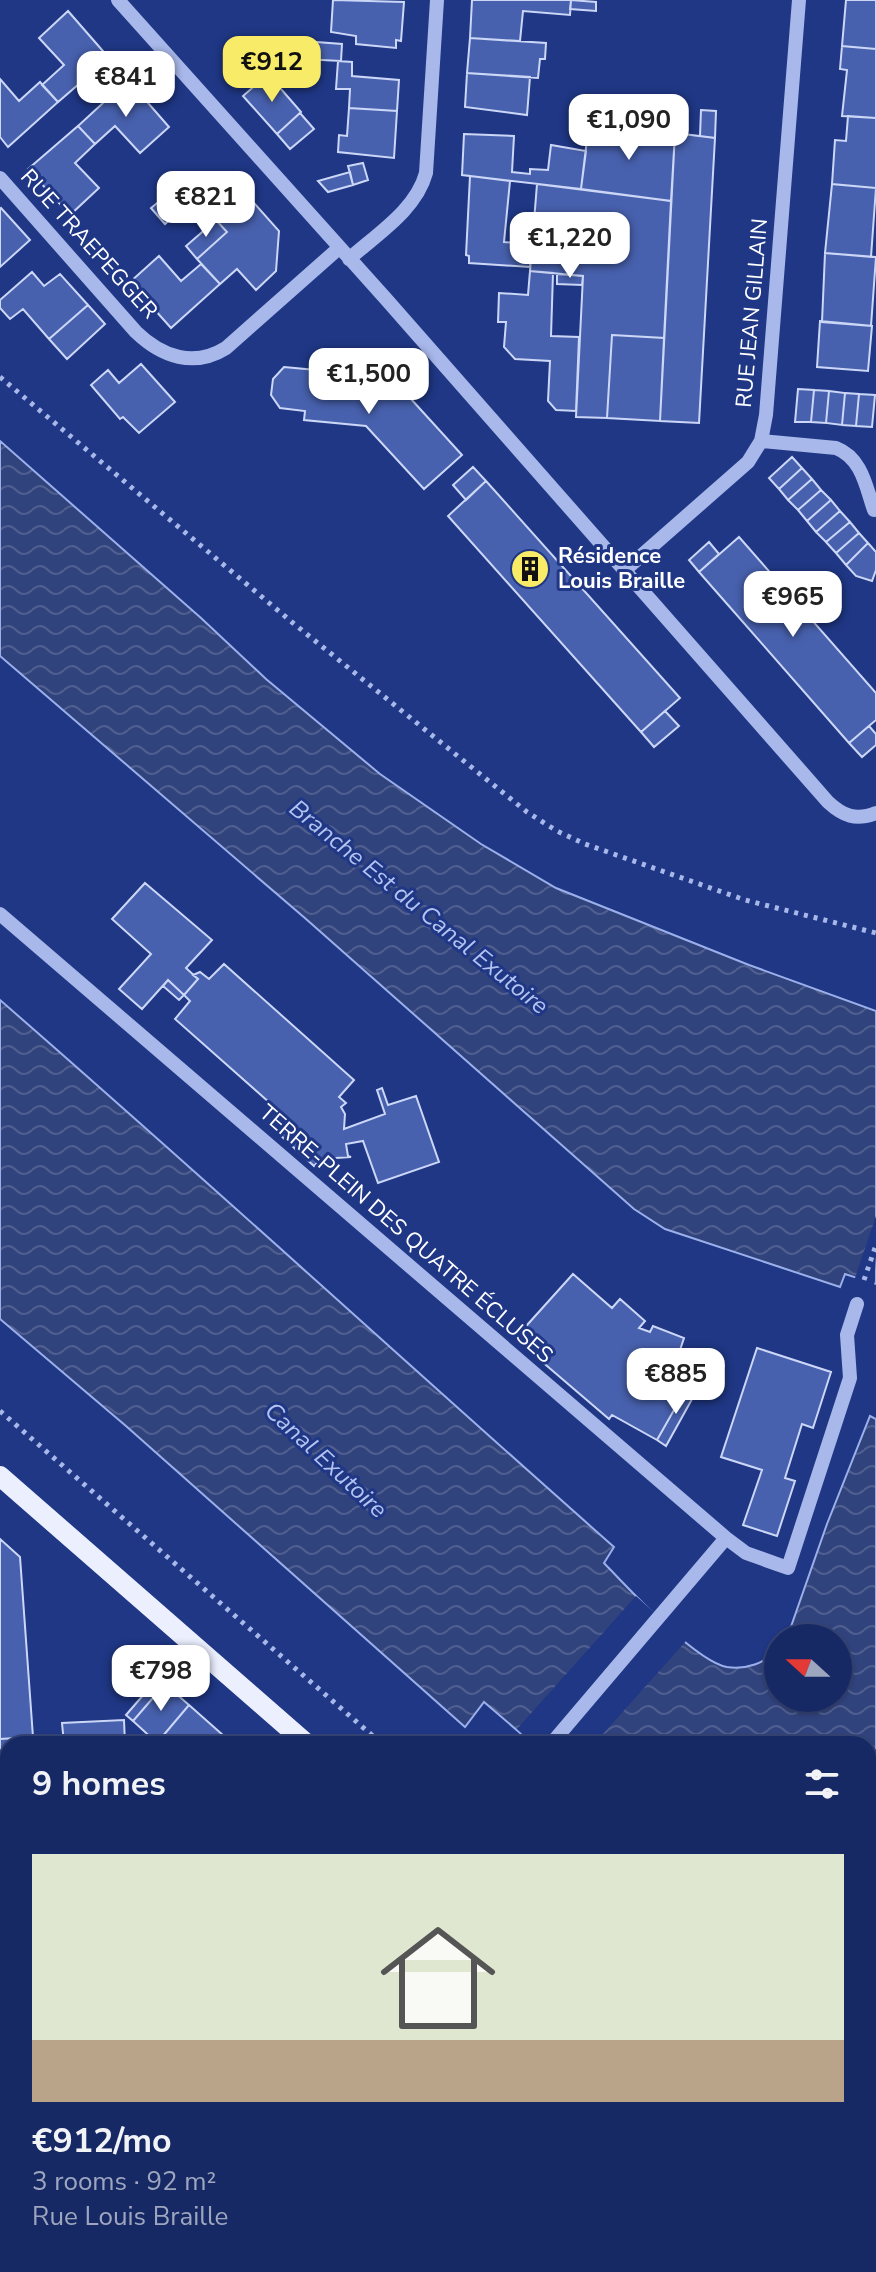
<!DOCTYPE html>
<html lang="en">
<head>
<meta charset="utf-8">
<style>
	:root { --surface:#172964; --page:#24356d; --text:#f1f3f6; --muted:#9ea6bf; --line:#364578; --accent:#f8eb67 }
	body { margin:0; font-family:"Nunito Sans",sans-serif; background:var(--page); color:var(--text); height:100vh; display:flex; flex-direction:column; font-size:30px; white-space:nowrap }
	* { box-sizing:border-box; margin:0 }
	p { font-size:26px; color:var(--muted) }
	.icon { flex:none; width:44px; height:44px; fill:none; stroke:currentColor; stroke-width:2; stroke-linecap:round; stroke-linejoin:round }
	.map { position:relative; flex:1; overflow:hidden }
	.details { position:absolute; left:0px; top:1736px; width:876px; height:536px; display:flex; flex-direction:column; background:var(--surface); border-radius:24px 24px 0 0; box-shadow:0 2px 6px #0004,0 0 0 2px var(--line) }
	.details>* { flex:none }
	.needle { width:52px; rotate:291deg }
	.fabs { position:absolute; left:764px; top:1624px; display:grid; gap:16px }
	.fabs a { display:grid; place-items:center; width:88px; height:88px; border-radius:50%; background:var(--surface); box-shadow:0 2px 6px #0004,0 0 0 2px var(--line); font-size:40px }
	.price { position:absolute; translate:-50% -68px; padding:0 18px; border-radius:16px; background:#fff; color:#222; font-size:26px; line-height:52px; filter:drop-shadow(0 2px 4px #0008) }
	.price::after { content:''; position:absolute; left:50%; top:48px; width:24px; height:18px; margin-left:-12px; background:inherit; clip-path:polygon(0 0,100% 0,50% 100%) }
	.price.selected { background:var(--accent); color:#111 }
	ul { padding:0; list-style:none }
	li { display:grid; align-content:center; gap:16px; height:424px; padding:0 32px }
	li+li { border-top:2px solid var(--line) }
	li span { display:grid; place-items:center; height:248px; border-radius:0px; color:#555 }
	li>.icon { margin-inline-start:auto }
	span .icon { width:144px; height:144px; fill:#fffc; stroke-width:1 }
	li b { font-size:34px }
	h2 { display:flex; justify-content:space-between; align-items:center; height:96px; padding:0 32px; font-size:34px }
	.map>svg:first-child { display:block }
	.water { fill:url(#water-waves); stroke:#9bb0eb; stroke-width:2 }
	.pier { fill:#1f3785 }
	.building { fill:#4861ae; stroke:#ccd7f7; stroke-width:2 }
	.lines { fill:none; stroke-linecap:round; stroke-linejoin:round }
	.path { stroke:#a8b8ea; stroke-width:5; stroke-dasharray:4 6; stroke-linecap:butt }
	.minor { stroke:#a8b8ea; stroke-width:14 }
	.major { stroke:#ebeffe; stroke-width:20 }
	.labels { text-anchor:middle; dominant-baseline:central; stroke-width:6; stroke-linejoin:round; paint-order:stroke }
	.street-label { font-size:22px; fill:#fff; stroke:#1f3785 }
	.poi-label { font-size:22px; font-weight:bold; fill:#fff; stroke:#1f3785; text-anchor:start }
	.water-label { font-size:24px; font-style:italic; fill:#b3c3f1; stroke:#1f3785 }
</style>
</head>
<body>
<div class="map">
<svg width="876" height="2272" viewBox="0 0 876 2272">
	<defs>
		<pattern id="water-waves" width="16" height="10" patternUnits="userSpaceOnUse" patternTransform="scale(2)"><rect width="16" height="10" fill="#31437d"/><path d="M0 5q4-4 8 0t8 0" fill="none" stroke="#505f90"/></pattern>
	</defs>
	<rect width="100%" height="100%" fill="#1f3785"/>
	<path class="water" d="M0,441L201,618L266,679L380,774L481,844L556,888L749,965L876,1011V1246L867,1255L876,1259V1284L845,1274L840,1287L665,1229L634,1209L306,919L0,656Z
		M0,1000C207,1180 408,1365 614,1547L604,1563C628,1588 695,1661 727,1667C746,1670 765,1663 778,1650V1698H838V1638H787L827,1524L870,1416L876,1419V1954L868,1951V1744H533L484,1702L465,1727L126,1426L0,1319Z
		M584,2264H692L689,2272H582Z"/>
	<path class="pier" d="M876,1216V1250L873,1249L872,1253L876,1254L874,1287L854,1281Z
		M636,1596L686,1641L594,1744H533L517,1729Z
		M876,1886V1954L868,1951V1911Z"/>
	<path class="building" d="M333,0L404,2L401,41L396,40V48L356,44V36L331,32Z
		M472,0H571L570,15L523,11L520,41L470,38Z
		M571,0L596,2V11L570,9Z
		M846,0H876V49L842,46Z
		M68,11L109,58L58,102L42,85L64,65L39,38Z
		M470,38L546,43L545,59H540L538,78L467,73Z
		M303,41L342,44L341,61L302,59Z
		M842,46L876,49V118L842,116L847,70L840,69Z
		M338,61L352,62V76L399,80L397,111L349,108L350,89H336Z
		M467,73L530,77L527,115L465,107Z
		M268,74L301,112L277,134L243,96Z
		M0,79L19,101L40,82L58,102L8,147L0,137Z
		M128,80L169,127L140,153L115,126L95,144L78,126Z
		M349,108L397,111L394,158L338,152L339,135L347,136Z
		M701,110L716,111L715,138L700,136Z
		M300,113L314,129L290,149L277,134Z
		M848,116L876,118V188L832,184L835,140L846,141Z
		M589,123L675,133L671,201L581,189Z
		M78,126L95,144L75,163L99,188L70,215L28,169Z
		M675,133L715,138L699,423L660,421Z
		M464,134L514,136L512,172L530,174V169L548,170L551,145L586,151L581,189L462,175Z
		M363,163L368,180L353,185L348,166Z
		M350,172L353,185L328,192L318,181Z
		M470,176L510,181L504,242L532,244L530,267L469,263V256L466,255Z
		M230,181L243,195L218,218L205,204Z
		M537,184L671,201L664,338L612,335L607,418L576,417L583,276L530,271Z
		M832,184L876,188L871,257L825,253Z
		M178,186L191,201L165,224L151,208Z
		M245,193L279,231L276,271L256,290L237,269L220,284L197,259L227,232L216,220Z
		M1,208L30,240L0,267V209Z
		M216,220L227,232L197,259L186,246Z
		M825,253L876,257L871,326L822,322Z
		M159,256L181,281L201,264L220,284L171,328L130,282Z
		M530,271L553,273L551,336L579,337L576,411L556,410L548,401L550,361L515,359L504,347L506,322H498L499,293L528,295Z
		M32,272L44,286L60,274L88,305L49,339L23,309L10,319L0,308V300Z
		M557,274L583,276L582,285L557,284Z
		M88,305L105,324L67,359L49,339Z
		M820,321L872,326L868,371L817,367Z
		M612,335L664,338L660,421L607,418Z
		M141,364L175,402L139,433L123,417L120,419L91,385L108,370L119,383Z
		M284,367L380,376L396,393L401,388L462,455L424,489L366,426L304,420L305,411L280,408L271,395L273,379Z
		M798,389L814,390L811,422H795Z
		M814,390L829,391L826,423L811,422Z
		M829,391L845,393L842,425L826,423Z
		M845,393L859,394L856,426L842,425Z
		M859,394L875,395L872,427L856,426Z
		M792,457L802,468L779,489L769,478Z
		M473,467L486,481L466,500L453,485Z
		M802,468L812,479L788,500L779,489Z
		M812,479L821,490L798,510L788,500Z
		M486,481L680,698L641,732L448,516Z
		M821,490L831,500L807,521L798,510Z
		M831,500L840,511L816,532L807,521Z
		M840,511L850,522L826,542L816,532Z
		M850,522L859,533L836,553L826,542Z
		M859,533L868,543L846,565L836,553Z
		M739,537L876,693V720L849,743L699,572Z
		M709,542L719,554L699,572L689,560Z
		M868,543L876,552V570L872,581L856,576L846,565Z
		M665,711L679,726L654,747L641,732Z
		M869,726L876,734V745L862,757L849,743Z
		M145,883L212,940L186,968L198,979L184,995L168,980L142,1009L119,989L151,954L112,919Z
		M224,964L354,1080L339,1097L346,1103L341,1107L345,1114L344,1129L385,1114L377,1090L382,1088L388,1105L416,1096L439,1162L378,1183L363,1141L346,1144L348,1156L351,1157L321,1159L314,1166L268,1124L279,1111L175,1019L190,1001L184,995L198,979L193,975L200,972L209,979Z
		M168,980L184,995L179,1000L163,986Z
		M573,1274L612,1308L620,1299L645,1321L639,1328L650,1332L653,1326L684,1338L680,1350L692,1354L695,1349L724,1366L707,1398L687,1387L657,1440L612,1415L609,1419L533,1354L538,1349L519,1334Z
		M757,1348L831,1372L813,1428L802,1424L785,1478L795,1481L777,1536L743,1525L762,1470L721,1457Z
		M687,1387L696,1392L666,1446L657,1440Z
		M0,1539L20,1557L33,1737L0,1739Z
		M158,1678L165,1684L133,1721L126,1715Z
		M165,1684L189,1705L157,1743L133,1721Z
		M189,1705L233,1744H156Z
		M124,1720L125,1744H64L62,1723Z
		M15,1738V1744H8L6,1753L8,1772L0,1773V1739Z
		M0,1793H8V1806L0,1807Z
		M8,1806V1834H3L8,1862L0,1863V1807Z
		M0,1970H8V1984H5L6,2008H0Z
		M8,2068V2092H0V2074Z
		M0,2092H8V2116H4V2109H0Z
		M0,2109H4V2116H8V2136L0,2137Z
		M8,2136V2159H0V2137Z
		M0,2159H8V2198H0Z"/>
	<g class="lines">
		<path class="path" d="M0,377L293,623L527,812L557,831L585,844L745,900L876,933
			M864,1280L876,1245
			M0,1411L382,1744
			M716,2272L720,2264
			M746,2272L749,2264"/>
		<path class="minor" d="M118,0L386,299L828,802C843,816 856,821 876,813
			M0,178L136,332C162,357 194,368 226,348L339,248
			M349,259C377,234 416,210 426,173L437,0
			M761,441L836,448C862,458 866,487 874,510
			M625,570L748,462L761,441L766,415L799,0
			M0,914L726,1538L746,1553L788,1568L850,1378L847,1335L857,1304
			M551,1744L726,1538
			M0,2231H8
			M275,2272L358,2266H472L509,2272"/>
		<path class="major" d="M0,1476L307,1744
			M868,2026L876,2002
			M868,2077L876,2080
			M782,2272L785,2264"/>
	</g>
	<defs>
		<symbol id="building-disc" viewBox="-11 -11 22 22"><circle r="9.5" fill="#f8eb67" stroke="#1f3785"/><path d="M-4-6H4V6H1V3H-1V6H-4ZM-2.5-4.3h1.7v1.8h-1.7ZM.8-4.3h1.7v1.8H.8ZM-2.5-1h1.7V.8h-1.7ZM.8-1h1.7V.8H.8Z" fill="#111"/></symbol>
	</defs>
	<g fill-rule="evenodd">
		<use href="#building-disc" x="508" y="547" width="44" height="44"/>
	</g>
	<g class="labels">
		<g class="street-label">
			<text transform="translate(89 244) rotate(48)">RUE TRAEPEGGER</text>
			<text transform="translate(752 313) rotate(-85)">RUE JEAN GILLAIN</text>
			<text transform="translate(406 1234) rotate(41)">TERRE-PLEIN DES QUATRE ÉCLUSES</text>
		</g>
		<g class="poi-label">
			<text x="558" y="556">Résidence<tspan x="558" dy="25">Louis Braille</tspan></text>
		</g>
		<g class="water-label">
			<text transform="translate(419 907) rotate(39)">Branche Est du Canal Exutoire</text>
			<text transform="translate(326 1460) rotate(43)">Canal Exutoire</text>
		</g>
	</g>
</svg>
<div class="fabs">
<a><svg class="needle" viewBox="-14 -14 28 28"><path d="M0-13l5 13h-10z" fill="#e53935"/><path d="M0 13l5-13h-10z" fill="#9ea6bf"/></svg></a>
</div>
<b class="price selected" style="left:272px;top:104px">€912</b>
<b class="price" style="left:126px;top:119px">€841</b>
<b class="price" style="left:629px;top:162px">€1,090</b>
<b class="price" style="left:206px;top:239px">€821</b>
<b class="price" style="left:570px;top:280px">€1,220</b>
<b class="price" style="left:369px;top:416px">€1,500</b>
<b class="price" style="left:793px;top:639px">€965</b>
<b class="price" style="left:676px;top:1416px">€885</b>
<b class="price" style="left:161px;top:1713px">€798</b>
<section class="details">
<h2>9 homes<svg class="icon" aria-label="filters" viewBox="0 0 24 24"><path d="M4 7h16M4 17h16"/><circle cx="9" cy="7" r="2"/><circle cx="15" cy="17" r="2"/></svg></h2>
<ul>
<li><span style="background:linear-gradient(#dfe7d0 75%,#b9a48a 0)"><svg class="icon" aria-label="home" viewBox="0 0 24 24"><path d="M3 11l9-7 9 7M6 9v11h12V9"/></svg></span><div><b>€912/mo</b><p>3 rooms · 92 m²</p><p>Rue Louis Braille</p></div></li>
</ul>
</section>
</div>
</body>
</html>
